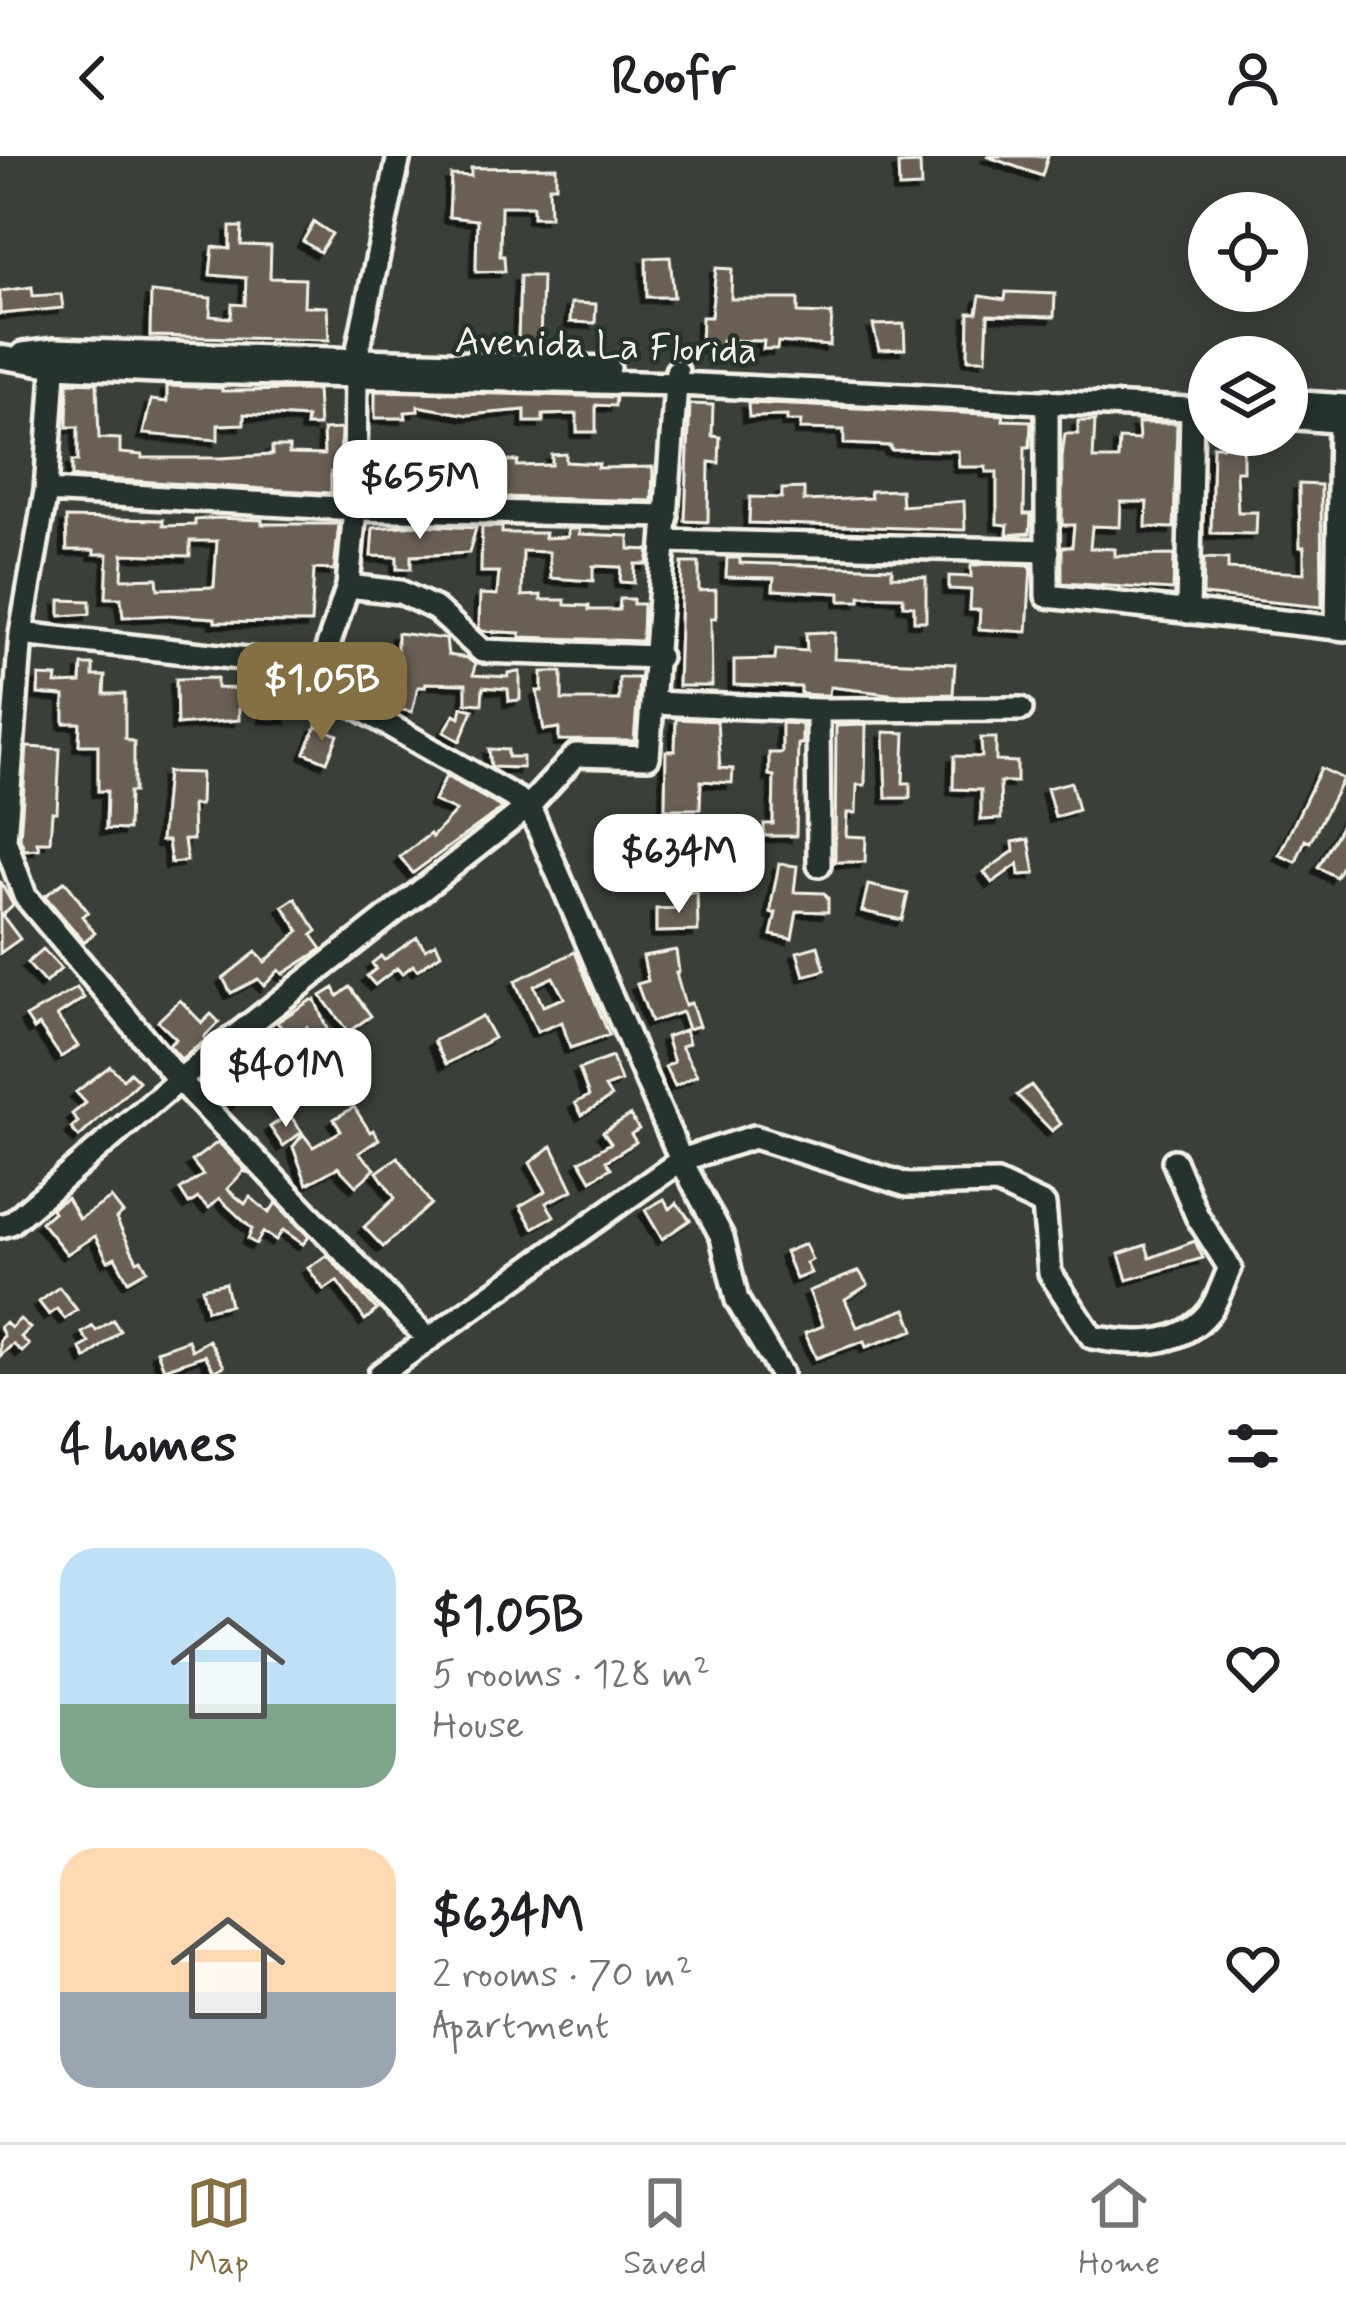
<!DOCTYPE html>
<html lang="en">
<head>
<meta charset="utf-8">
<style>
	:root { --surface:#fff; --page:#f2f2f2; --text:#202124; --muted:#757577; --line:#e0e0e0; --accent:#847042 }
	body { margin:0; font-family:Mynerve,sans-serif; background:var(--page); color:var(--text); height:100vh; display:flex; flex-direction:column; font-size:45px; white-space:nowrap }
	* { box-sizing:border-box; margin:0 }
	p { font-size:39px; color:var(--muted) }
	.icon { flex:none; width:66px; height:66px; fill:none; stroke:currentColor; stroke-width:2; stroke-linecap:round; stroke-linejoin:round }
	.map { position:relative; height:1218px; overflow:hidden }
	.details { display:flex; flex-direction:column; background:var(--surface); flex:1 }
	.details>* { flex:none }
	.buttons { position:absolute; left:1188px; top:36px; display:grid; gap:24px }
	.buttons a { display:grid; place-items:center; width:120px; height:120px; border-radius:50%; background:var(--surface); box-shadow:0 6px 30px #0003; font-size:60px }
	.price { position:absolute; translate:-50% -102px; padding:0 27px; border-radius:24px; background:#fff; color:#222; font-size:39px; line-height:78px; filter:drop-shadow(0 3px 6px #0008) }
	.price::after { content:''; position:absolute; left:50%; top:72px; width:36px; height:27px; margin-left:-18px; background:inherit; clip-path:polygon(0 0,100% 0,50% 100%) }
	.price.active { background:var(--accent); color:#fff }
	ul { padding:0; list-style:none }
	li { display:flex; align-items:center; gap:36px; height:300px; padding:0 60px }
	li span { display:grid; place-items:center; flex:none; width:336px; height:240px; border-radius:36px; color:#555 }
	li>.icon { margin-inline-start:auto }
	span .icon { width:144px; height:144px; fill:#fffc; stroke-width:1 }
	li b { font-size:51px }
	h2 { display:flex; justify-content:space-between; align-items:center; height:144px; padding:0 60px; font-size:51px }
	header { display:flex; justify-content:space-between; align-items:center; height:156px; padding:0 60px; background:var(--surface); font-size:54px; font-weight:700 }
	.tabs { display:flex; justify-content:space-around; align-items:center; height:168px; border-top:3px solid var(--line); background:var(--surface); font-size:33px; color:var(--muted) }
	.tabs a { display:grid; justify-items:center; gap:6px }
	.tabs .active { color:var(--accent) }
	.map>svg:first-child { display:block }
	.building { fill:#695e55; stroke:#f4f1e8; stroke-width:3; fill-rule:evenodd; filter:url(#shadow) }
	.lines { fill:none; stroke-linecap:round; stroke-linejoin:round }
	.minor-casing { stroke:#f4f1e8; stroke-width:30 }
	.minor { stroke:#26332d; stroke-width:21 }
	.labels { text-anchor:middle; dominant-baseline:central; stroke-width:9; stroke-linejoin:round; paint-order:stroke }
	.street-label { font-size:39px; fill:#f4f1e8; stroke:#26332d }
</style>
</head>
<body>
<header><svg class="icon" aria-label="back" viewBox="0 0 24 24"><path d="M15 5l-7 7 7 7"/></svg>Roofr<svg class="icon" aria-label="person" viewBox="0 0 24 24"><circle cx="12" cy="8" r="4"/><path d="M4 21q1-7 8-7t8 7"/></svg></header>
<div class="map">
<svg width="1346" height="1218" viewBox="0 0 1346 1218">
	<defs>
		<filter id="shadow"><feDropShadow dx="-5.5" dy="5.5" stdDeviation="0" flood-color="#0009"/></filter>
	</defs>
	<rect width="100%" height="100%" fill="#3a4039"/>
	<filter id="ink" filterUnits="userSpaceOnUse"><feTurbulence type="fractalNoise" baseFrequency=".00833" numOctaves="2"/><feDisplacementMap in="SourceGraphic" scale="24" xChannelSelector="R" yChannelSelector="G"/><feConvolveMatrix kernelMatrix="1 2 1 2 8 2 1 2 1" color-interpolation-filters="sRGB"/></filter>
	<g filter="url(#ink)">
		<path class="building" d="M986,0H1048L1042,20Z
			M920,7L921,31L899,32L898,8Z
			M556,11V30H549L550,61H533V50H501L500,100H504L505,115L476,116L477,64L449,61L451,19L471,20V12Z
			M314,66L332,78L320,96L303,85Z
			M230,71H242L241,89L271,90L270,122L305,123L304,150L327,151L329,184L150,180L151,136L211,142L210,160L231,162L232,148L245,149L246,122L210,119L213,91L230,93Z
			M670,101L674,141H647L646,102Z
			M716,112L732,113L731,143H798V157L832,158L830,190L778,186L777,193H763L764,185L722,184V191H701L702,161H711Z
			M520,120H542L540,187L518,186Z
			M32,131L33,140L61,138L63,152L0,158V135Z
			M1006,136L1055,138L1054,161L988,159L986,203H968L969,157H977L980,140L1005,144Z
			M571,147L596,148L595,167L570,166Z
			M904,168L905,193L879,194L873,169Z
			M68,226L97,227L99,282L120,283V297L142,299V302H220L272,299V291H289V298L324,299L323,274L341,273L340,316H331V337L72,321V305H78V271H67Z
			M167,230L222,232V235L317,234L319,270H306L307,262L244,258V268L218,269V284L143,278L151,244L167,246Z
			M375,235L616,241L615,250L596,249V276H577V258L543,259V266H525V254L468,259L418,250V255L405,256L406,262H375Z
			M748,247L1004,259L1003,264L1031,265L1030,291H1025L1024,358H1031L1030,377L1007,379L1008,369L997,368V316H986V311H959L958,295L891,294V290L844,288V274L800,273L801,265H787V260L749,261Z
			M690,248L713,249L712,280L720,281L719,307L709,306L708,366L685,365Z
			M1078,265H1095L1093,303H1118L1119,283L1139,284L1138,267H1177L1174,372L1146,371L1147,346H1121L1120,371L1092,370L1090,392L1115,393V400L1174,399L1173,434L1062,427V391H1072L1074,369H1062V301L1065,278H1078Z
			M418,287L429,288V297H441V302L466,301L467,321L495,320V305H518L517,310L552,309V299L566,298V306L599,308L598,312L653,311L652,345L500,341V336L460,340L373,337L377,304L418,303Z
			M1213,290H1243V315H1236L1238,356H1257L1256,378L1211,377Z
			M1299,328L1321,329L1322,451L1203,439L1204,402L1228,403V413L1304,417V391H1300Z
			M804,332V345L871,342L870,335L901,334L902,350L964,345L965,374L749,367L750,341L782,342V333Z
			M66,362L163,364V370L195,369V364L217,362L262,364V368H339L334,414L314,413L311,467L215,466V462L168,459L123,461L121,442H106L108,398H94V394H67ZM190,385H217L214,431L158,433L157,422L122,423L123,398L190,400Z
			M419,369L476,372L469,397L411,400V413H397V401L371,400L373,372Z
			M482,371H502V377H545L544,382L568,381V373H580L579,378L629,380V393L649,394L647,408H635L634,427L620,426L621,411L593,410V425L551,422L549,396L523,395L522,440L541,439V444H565V449L589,450V454H619L620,443H633V448H643L642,485L520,481V477L482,475L479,472L480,438L497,439L499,416H481Z
			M727,402H740V407L892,412V420L926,421V465H914V450L903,449V441L860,440V445H840V437L773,434L774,422L726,421Z
			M682,407H699V435L716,434V462H711L712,530H678Z
			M983,408L1031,410L1027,476L979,473L980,454H970L971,434L949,433V420L971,421V410Z
			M60,444L90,445V458L60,460Z
			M824,476L835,477L834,503L955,508L953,538L898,539L830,531L829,539H818L801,538V531L734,529V504L775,503L776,493L807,495L806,477Z
			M397,477L446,483L448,499L467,502L475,508L473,519L508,521V517L520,516V544L509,545L508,533L483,531L482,548L466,547V528L426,527L425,531H418L412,556L390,551L398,516H383L382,505H397Z
			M82,509H93V520H105L104,538H125V582L134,586V636H129L128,674L106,673L107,635H98V589H79L80,567H64V540L38,538L39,520L57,521L56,528L81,527Z
			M542,516H562V544H619V522H639L634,585L559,584V572L544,574L537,535H542Z
			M217,522V532L256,533L265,531V523L292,524V537L320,542L319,557L292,552L291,562L265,561V549H239V564L177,569L176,523Z
			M462,551L473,554L460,585L444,576L455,558L460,561Z
			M676,563L717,565L720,612L733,613L732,627L701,625L700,653H665L666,595H675Z
			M782,567L802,568V588H798L796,680H764V668H773L774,620L769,619V597H782Z
			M866,569L865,629H857L856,657H847L846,680L866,681L865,706H835L836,570Z
			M316,570L338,579L327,606L305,597Z
			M884,576L905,577L903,627H910V642H886Z
			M981,582H996V605L1017,606V626H1000L1001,663L981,664V634L953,633L954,600L982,601Z
			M27,591L60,593L57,656H52L50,686H37L39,693L25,694L20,682Z
			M489,593L508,594V601H523V612L491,611Z
			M1321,612L1343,623L1310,686L1305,684L1296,706L1279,699Z
			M167,616L201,617L200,649H192L193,684H184L187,705L171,707L168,685H161Z
			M446,620L502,652L413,717L400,701L430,678L432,681L456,655L434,645Z
			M1071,626L1078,654L1055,661L1047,632Z
			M1346,662V703L1336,721L1318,711Z
			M1029,683L1035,718L1019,719L1018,708L992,727L984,716L1014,695L1013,686Z
			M779,708L797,710L794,736L824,737L828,742V756L797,755L792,783L771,779L776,757H771L772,744Z
			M0,725L13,749L2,759L20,783L0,797Z
			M65,725L88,756L82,760L95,777L84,786L45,740Z
			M868,729L908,738L902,764L862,755Z
			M697,736L698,775L656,776V753L680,752L679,737Z
			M295,742L317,775L312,779L322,793L283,818L279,814L264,830L258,823L231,837L223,822L256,796L265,806L299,775L283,750Z
			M417,781L425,793L436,787L441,798L417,814L413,809L402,818L397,812L375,829L367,820L376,813L372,807L381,800L384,804Z
			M818,790L825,814L804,820L797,796Z
			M43,793L61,813L45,827L27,807Z
			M676,794L679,816L676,817L685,849L691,847L699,870L688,873L682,856L651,866L637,828L648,825L643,800Z
			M575,796L609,879L570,892L562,866L537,876L515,825ZM553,821L564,842L543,850L534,830Z
			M350,831L371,860L348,876L321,840L334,832L338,840Z
			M77,832L84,842L57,860L78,890L61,901L39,869L34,873L26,861Z
			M180,844L202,867L211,858L219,866L204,881L206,884L181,903L169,889L176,883L158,865Z
			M311,844H315L333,888L316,895L307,871L285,893L272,879L281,871L277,866Z
			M482,860L494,882L446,908L434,885Z
			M685,874L689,887L681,890L697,919L675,930L665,911L674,906L666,881Z
			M612,901L621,925L605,931L611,941L582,959L575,947L589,940L579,913Z
			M229,904L254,931L236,948L209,920Z
			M110,910L123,923L130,916L139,925L79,981L71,972L78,966L72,958L86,947L76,936Z
			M1031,929L1061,968L1052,975L1017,939Z
			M354,951L370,976L373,974L379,983L359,997L375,1013L356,1030L338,1011L307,1028L293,991L303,978L313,991L341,975L334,963Z
			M289,958L302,976L283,990L270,971Z
			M630,959L639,973L631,978L636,986L606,1005L611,1012L591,1024L580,1005L611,987L603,976Z
			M218,986L248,1017L244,1015L227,1033L245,1048L250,1041L269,1057L276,1047L309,1081L303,1088L283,1074L276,1084L263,1076L256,1088L248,1083L252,1073L219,1042L209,1052L198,1042L189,1048L180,1034L203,1019L192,1005Z
			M552,990L573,1034L546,1047L554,1060L533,1072L520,1050L546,1035L530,1007Z
			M398,1001L431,1048L383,1091L364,1071L395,1042L377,1016Z
			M67,1042L79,1063L111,1042L123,1057L116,1063L137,1105L141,1103L147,1114L128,1125L115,1101L108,1105L95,1080L67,1098L41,1066L53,1056L51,1052Z
			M664,1043L670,1053L677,1047L690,1064L662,1083L645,1054Z
			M1195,1085L1203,1102L1127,1124L1119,1098L1146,1089L1150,1102Z
			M805,1088L812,1104L806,1107L811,1117L796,1123L785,1096Z
			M327,1099L377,1154L365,1164L337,1125L324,1134L308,1112Z
			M859,1115L868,1129L845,1143L857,1171L906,1153L914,1174L866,1191L864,1185L816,1202L805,1177L823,1170L809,1135Z
			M225,1127L230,1149L207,1154L202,1132Z
			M59,1131L77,1154L65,1163L57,1153L49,1159L39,1146Z
			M20,1163L30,1172L21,1181L29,1189L22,1196L13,1188L0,1200V1184L4,1180L0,1171L5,1166L11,1172Z
			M113,1164L120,1175L86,1203L80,1192L89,1187L82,1177L93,1170L96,1175Z
			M188,1184L192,1194L209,1184L224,1210L214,1215L205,1199L164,1213L157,1195Z"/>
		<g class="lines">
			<defs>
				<path id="minor" d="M399,0L356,203L355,353L348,430L321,511L335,538L529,650L681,1004L722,1081L737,1144L781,1218
					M23,198L55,194L609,212
					M55,200L46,335L21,478L5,684L25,740L179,924L428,1183
					M0,201L55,210L156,215L677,228L1209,254
					M1047,245V440L1346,473
					M1287,246L1346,250
					M1287,261L1346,266
					M46,335L355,353L667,360
					M666,385L1048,395
					M348,430L400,436L436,453L482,495L659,501
					M1188,456L1192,253
					M1337,472L1340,265
					M21,478L321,511
					M653,547L818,554L1021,553
					M818,554L819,709
					M0,1070L11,1067L179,924L529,650L576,599L648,601L677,215
					M380,1218L681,1004L754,981L907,1029L997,1027L1044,1049L1050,1117L1092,1181C1132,1189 1180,1192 1209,1156C1218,1145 1223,1126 1230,1112L1197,1060L1174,1005"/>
			</defs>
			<use href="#minor" class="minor-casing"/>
			<use href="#minor" class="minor"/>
		</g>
	</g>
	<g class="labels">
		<g class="street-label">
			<text transform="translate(606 191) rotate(2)">Avenida La Florida</text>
		</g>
	</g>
</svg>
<div class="buttons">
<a><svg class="icon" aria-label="locate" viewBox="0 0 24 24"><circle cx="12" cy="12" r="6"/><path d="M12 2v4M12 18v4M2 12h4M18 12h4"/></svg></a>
<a><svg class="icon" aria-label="layers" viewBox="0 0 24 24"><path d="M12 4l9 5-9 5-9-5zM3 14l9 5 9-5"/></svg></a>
</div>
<b class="price" style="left:420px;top:386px">$655M</b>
<b class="price active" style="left:322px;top:588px">$1.05B</b>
<b class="price" style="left:679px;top:760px">$634M</b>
<b class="price" style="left:286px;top:974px">$401M</b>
</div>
<section class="details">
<h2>4 homes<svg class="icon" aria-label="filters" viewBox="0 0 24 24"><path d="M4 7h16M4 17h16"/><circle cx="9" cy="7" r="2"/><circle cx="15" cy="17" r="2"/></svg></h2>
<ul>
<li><span style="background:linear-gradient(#bfe0f5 65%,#7fa58c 0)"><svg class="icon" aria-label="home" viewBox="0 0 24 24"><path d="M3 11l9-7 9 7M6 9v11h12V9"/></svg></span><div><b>$1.05B</b><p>5 rooms · 128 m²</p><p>House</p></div><svg class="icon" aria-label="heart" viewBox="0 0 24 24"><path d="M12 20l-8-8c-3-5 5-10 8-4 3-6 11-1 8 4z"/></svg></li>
<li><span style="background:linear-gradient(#ffd9b3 60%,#9aa5b1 0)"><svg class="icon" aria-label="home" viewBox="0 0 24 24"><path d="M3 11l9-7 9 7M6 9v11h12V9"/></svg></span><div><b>$634M</b><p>2 rooms · 70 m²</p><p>Apartment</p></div><svg class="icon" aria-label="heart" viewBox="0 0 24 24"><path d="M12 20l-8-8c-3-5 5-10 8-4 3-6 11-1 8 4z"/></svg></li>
</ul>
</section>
<nav class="tabs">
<a class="active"><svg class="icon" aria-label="map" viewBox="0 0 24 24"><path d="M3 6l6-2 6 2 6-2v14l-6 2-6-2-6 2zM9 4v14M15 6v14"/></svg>Map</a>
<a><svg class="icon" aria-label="saved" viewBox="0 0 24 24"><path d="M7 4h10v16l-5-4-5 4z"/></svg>Saved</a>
<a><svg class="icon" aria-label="home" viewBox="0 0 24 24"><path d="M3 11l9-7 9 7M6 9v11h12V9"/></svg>Home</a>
</nav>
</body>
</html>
